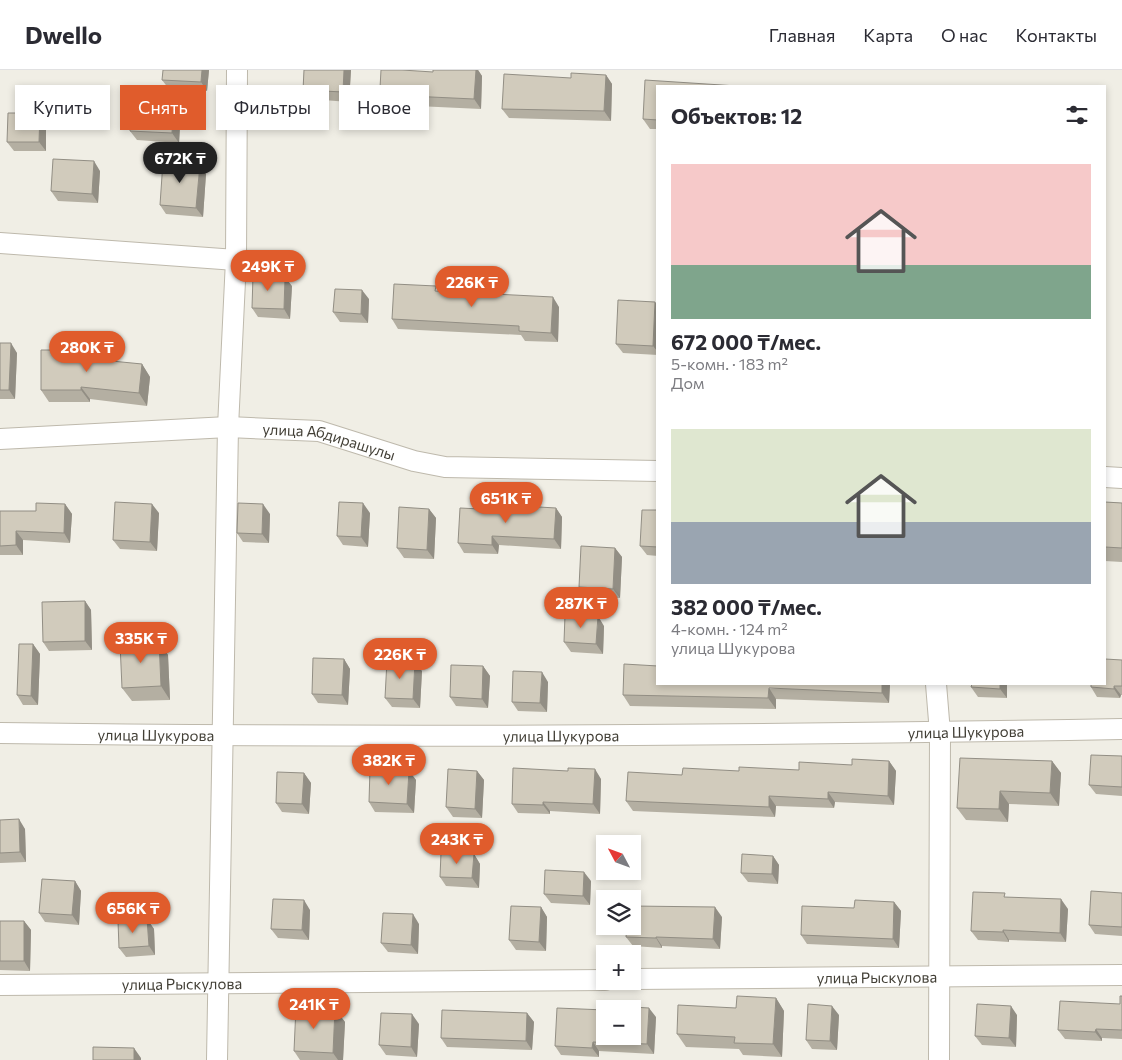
<!DOCTYPE html>
<html lang="ru">
<head>
<meta charset="utf-8">
<style>
	:root { --surface:#fff; --page:#f2f2f3; --text:#2b2b33; --muted:#7c7c81; --line:#e1e1e2; --accent:#e05c2c }
	body { margin:0; font-family:Commissioner,sans-serif; background:var(--page); color:var(--text); height:100vh; display:flex; flex-direction:column; font-size:19px; white-space:nowrap }
	* { box-sizing:border-box; margin:0 }
	p { font-size:16px; color:var(--muted) }
	.icon { flex:none; width:28px; height:28px; fill:none; stroke:currentColor; stroke-width:2; stroke-linecap:round; stroke-linejoin:round }
	.map { position:relative; flex:1; overflow:hidden }
	.drawer { position:absolute; left:656px; top:15px; width:450px; height:600px; display:flex; flex-direction:column; background:var(--surface); border-radius:0px; box-shadow:0 2px 8px #0003 }
	.drawer>* { flex:none }
	.guide { position:absolute; left:15px; top:15px; width:475px; height:45px; display:flex; gap:10px }
	.needle { width:32px; rotate:311deg }
	.controls { position:absolute; left:596px; top:765px; display:grid; gap:10px }
	.controls a { display:grid; place-items:center; width:45px; height:45px; border-radius:0px; background:var(--surface); box-shadow:0 2px 8px #0003; font-size:25px }
	.price { position:absolute; translate:-50% -42px; padding:0 11px; border-radius:18px; background:var(--accent); color:#fff; font-size:16px; line-height:32px; filter:drop-shadow(0 1px 2px #0008) }
	.price::after { content:''; position:absolute; left:50%; top:30px; width:15px; height:11px; margin-left:-8px; background:inherit; clip-path:polygon(0 0,100% 0,50% 100%) }
	.price.current { background:#222; color:#fff }
	ul { padding:0; list-style:none }
	li { display:grid; align-content:center; gap:10px; height:265px; padding:0 15px }
	li span { display:grid; place-items:center; height:155px; border-radius:0px; color:#555 }
	li>.icon { margin-inline-start:auto }
	span .icon { width:90px; height:90px; fill:#fffc; stroke-width:1 }
	li b { font-size:21px }
	h2 { display:flex; justify-content:space-between; align-items:center; height:60px; padding:0 15px; font-size:21px }
	.chip { padding:0 18px; border-radius:0px; background:var(--surface); box-shadow:0 2px 8px #0003; font-size:18px; line-height:45px }
	.chip.current { background:var(--accent); color:#fff }
	header { display:flex; align-items:center; gap:30px; box-sizing:border-box; height:70px; padding:0 25px; background:var(--surface); border-bottom:1px solid var(--line) }
	header strong { font-size:24px }
	nav { display:flex; gap:28px; margin-inline-start:auto; font-size:18px }
	.map>svg:first-child { display:block }
	.lines { fill:none; stroke-linecap:round; stroke-linejoin:round }
	.street-casing { stroke:#beb9ac; stroke-width:22 }
	.street { stroke:#fff; stroke-width:20 }
	.wall { fill:#b4afa2 }
	.shaded-wall { fill:#928e84 }
	.building { fill:#d1cbbc; stroke:#928e84 }
	.labels { text-anchor:middle; dominant-baseline:central; stroke-width:4.5; stroke-linejoin:round; paint-order:stroke }
	.street-label { font-size:15px; fill:#423f36; stroke:#fff }
</style>
</head>
<body>
<header>
<strong>Dwello</strong>
<nav><a>Главная</a><a>Карта</a><a>О нас</a><a>Контакты</a></nav>
</header>
<div class="map">
<svg width="1122" height="990" viewBox="0 0 1122 990">
	<rect width="100%" height="100%" fill="#f0eee5"/>
	<g class="lines">
		<defs>
			<g id="street">
				<path d="M0,173L236,190"/>
				<path id="s1" d="M0,369L228,357L319,361L414,391L445,397L658,401"/>
				<path d="M1105,407L1122,408"/>
				<path d="M936,614L940,663L939,990"/>
				<path id="s2" d="M0,663C374,668 748,666 1122,659"/>
				<path id="s3" d="M632,909L1122,905"/>
				<path id="s4" d="M0,915L605,910"/>
				<path d="M217,990L228,357L236,190L237,0"/>
			</g>
		</defs>
		<use href="#street" class="street-casing"/>
		<use href="#street" class="street"/>
	</g>
	<path class="wall" d="M209,0L207,21L169,19L162,10Z
		M304,0H351L349,32L310,29L303,20Z
		M433,0H478L482,6L481,39L417,36L416,47L386,45L379,36L433,2Z
		M606,5L612,14L611,51L509,48L502,39L571,8Z
		M658,16V59H650L643,49Z
		M40,43L46,52V81H14L7,72Z
		M173,47L180,56L179,73L137,70L130,61Z
		M100,101L98,133L58,131L51,121Z
		M206,104L203,147L166,144L160,135Z
		M292,216L290,249L258,247L252,238Z
		M439,221L559,237L558,272L525,271L521,265L398,259L392,249Z
		M369,229L368,253L340,252L333,242Z
		M658,236V285L623,283L616,274Z
		M0,273L17,283L15,329H0Z
		M142,294L150,307L147,336L90,329V332H49L41,320Z
		M1105,432L1122,433V492L1105,491Z
		M65,434L72,444L70,473L23,470V485H0V441H36Z
		M556,438L562,447L561,479L499,475L498,484L464,483L458,473L521,441Z
		M429,439L436,448L434,489L404,488L397,478Z
		M658,440V486L647,485L640,476Z
		M159,443L157,481L120,479L113,470Z
		M370,443L368,477L343,475L337,466Z
		M270,444L269,473L243,472L237,463Z
		M615,478L622,487L620,528L586,527L579,517Z
		M85,531L91,540L92,580L49,581L43,572Z
		M604,556L603,584L571,582L564,572Z
		M159,571L168,585L170,630L132,631L122,618Z
		M33,574L40,584L38,635H23L17,625Z
		M344,589L350,599L348,635L318,633L312,624Z
		M1122,590V625H1121L1120,628L1097,627L1091,617Z
		M483,596L490,606L488,638L456,636L450,627Z
		M422,601L420,638L392,637L385,628Z
		M548,612L547,642L518,641L512,632Z
		M890,614L889,633L776,629V639L630,636L623,625Z
		M972,614H1007V628L978,627L971,617Z
		M1122,686V726L1096,724L1089,715Z
		M889,691L896,701L894,735L835,732L834,738L776,736L775,747L633,741L626,731L682,705L739,701L799,700Z
		M1052,691L1061,703L1059,736L1009,734L1008,752L966,750L957,738Z
		M409,701L416,710L414,743L375,742L369,732Z
		M477,701L484,710L482,748L453,747L446,737Z
		M568,701L601,709L600,744L550,741V744L518,743L512,734Z
		M304,703L311,713L309,744L282,742L276,733Z
		M0,750L25,759L26,792L0,793Z
		M474,784L480,794L479,818L446,816L440,807Z
		M773,786L779,795L778,814L748,812L741,803Z
		M75,811L81,821L79,855L45,852L39,843Z
		M591,811L590,835L551,833L544,824Z
		M1122,823V866L1095,864L1089,855Z
		M1007,827L1068,839L1066,872L1009,870V872L978,870L971,861Z
		M894,832L901,841L899,878L807,874L801,865L854,838Z
		M541,837L547,847L546,881L516,880L509,870Z
		M310,840L309,870L278,868L271,859Z
		M722,847L720,879L662,876V878L633,876L626,867Z
		M147,849L154,859L155,885L126,887L119,878Z
		M0,851H24L31,860L30,901L0,900Z
		M419,854L418,884L388,882L381,873Z
		M1122,926V969L1102,968V971L1065,969L1058,960L1120,934Z
		M776,928L784,941L782,987L743,985L739,979L686,977L677,964L736,938Z
		M335,939L345,952L343,990H300L294,981Z
		M527,943L534,952L532,980L447,977L441,968Z
		M839,945L837,980L812,979L806,970Z
		M1017,945L1016,977L982,975L975,966Z
		M656,947L654,984L599,981V987L561,985L555,976Z
		M419,954L417,987L386,985L379,975Z"/>
	<path class="shaded-wall" d="M202,0H209L207,21L201,12Z
		M344,0H351L349,32L343,22Z
		M476,0H478L482,6L481,39L474,29Z
		M606,5L612,14L611,51L604,41Z
		M410,26L417,36L416,47L409,37Z
		M40,43L46,52V81L39,72Z
		M173,47L180,56L179,73L172,63Z
		M94,91L100,101L98,133L92,124Z
		M200,94L206,104L203,147L196,138Z
		M285,207L292,216L290,249L284,239Z
		M362,220L369,229L368,253L361,244Z
		M553,227L559,237L558,272L551,263Z
		M655,232L658,236V282L653,276Z
		M11,273L17,283L15,329L9,320Z
		M81,280L90,292L81,288Z
		M142,294L150,307L147,336L139,323Z
		M81,317L90,329V332L81,320Z
		M363,433L370,443L368,477L361,467Z
		M65,434L72,444L70,473L64,463Z
		M152,434L159,443L157,481L150,472Z
		M263,434L270,444L269,473L262,464Z
		M556,438L562,447L561,479L554,469Z
		M429,439L436,448L434,489L427,480Z
		M16,461L23,470V485L16,475Z
		M492,466L499,475L498,484L492,475Z
		M615,478L622,487L620,528L613,519Z
		M85,531L91,540L92,580L85,571Z
		M598,546L604,556L603,584L596,574Z
		M159,571L168,585L170,630L161,616Z
		M33,574L40,584L38,635L31,626Z
		M344,589L350,599L348,635L342,625Z
		M415,592L422,601L420,638L413,629Z
		M483,596L490,606L488,638L482,629Z
		M542,602L548,612L547,642L540,633Z
		M882,614H890L889,633L882,623Z
		M1000,614H1007V628L1000,619Z
		M1114,616L1121,625L1120,628L1114,619Z
		M769,618L776,629V639L768,628Z
		M889,691L896,701L894,735L888,726Z
		M1052,691L1061,703L1059,736L1050,723Z
		M595,699L601,709L600,744L593,734Z
		M409,701L416,710L414,743L407,734Z
		M477,701L484,710L482,748L475,739Z
		M304,703L311,713L309,744L302,734Z
		M1000,721L1009,734L1008,752L999,739Z
		M828,722L835,732L834,738L828,729Z
		M769,726L776,736L775,747L769,737Z
		M543,732L550,741V744L543,735Z
		M19,749L25,759L26,792L20,782Z
		M474,784L480,794L479,818L472,808Z
		M773,786L779,795L778,814L772,804Z
		M584,802L591,811L590,835L583,826Z
		M75,811L81,821L79,855L72,845Z
		M1061,829L1068,839L1066,872L1060,863Z
		M304,830L310,840L309,870L302,860Z
		M894,832L901,841L899,878L893,869Z
		M541,837L547,847L546,881L539,872Z
		M715,837L722,847L720,879L713,869Z
		M413,844L419,854L418,884L411,875Z
		M147,849L154,859L155,885L149,876Z
		M24,851L31,860L30,901L24,891Z
		M1003,860L1009,870V872L1003,862Z
		M656,867L662,876V878L656,868Z
		M776,928L784,941L782,987L773,974Z
		M832,936L839,945L837,980L830,971Z
		M1011,936L1017,945L1016,977L1009,968Z
		M649,938L656,947L654,984L647,974Z
		M335,939L345,952L343,990H338L333,983Z
		M527,943L534,952L532,980L526,971Z
		M412,944L419,954L417,987L411,977Z
		M1096,959L1102,968V971L1095,962Z
		M593,972L599,981V987L592,978Z
		M134,978L141,988V990H134Z"/>
	<path class="building" d="M163,0H202L201,12L162,10Z
		M304,0H344L343,22L303,20Z
		M381,0H402L433,2V0H476L474,29L410,26L409,37L379,36Z
		M571,3L606,5L604,41L502,39L504,4L571,8Z
		M645,10L737,16H658V50L643,49Z
		M8,43H40L39,72H7Z
		M131,44L173,47L172,63L130,61Z
		M53,89L94,91L92,124L51,121Z
		M163,91L200,94L196,138L160,135Z
		M253,205L285,207L284,239L252,238Z
		M394,214L436,216L435,221L553,227L551,263L519,261V256L392,249Z
		M335,219L362,220L361,244L333,242Z
		M618,230L655,232L653,276L616,274Z
		M0,273H11L9,320H0Z
		M41,280H81V288L142,294L139,323L81,317V320H41Z
		M115,432L152,434L150,472L113,470Z
		M339,432L363,433L361,467L337,466Z
		M1105,432L1122,433V478L1105,477Z
		M36,433L65,434L64,463L16,461V475L0,476V441H36Z
		M238,433L263,434L262,464L237,463Z
		M522,436L556,438L554,469L492,466V475L458,473L460,438L521,441Z
		M399,437L429,439L427,480L397,478Z
		M642,440H658V477L640,476Z
		M581,476L615,478L613,519L579,517Z
		M85,531V571L43,572L42,532Z
		M565,545L598,546L596,574L564,572Z
		M159,571L161,616L122,618L120,573Z
		M19,574H33L31,626L17,625Z
		M313,588L344,589L342,625L312,624Z
		M1105,589L1122,590V616H1114V619L1091,617V614H1105Z
		M387,590L415,592L413,629L385,628Z
		M624,594L658,596V614H882V623L769,618L768,628L623,625Z
		M451,595L483,596L482,629L450,627Z
		M513,601L542,602L540,633L512,632Z
		M972,614H1000V619L971,617Z
		M1091,685L1122,686V717L1089,715Z
		M960,688L1052,691L1050,723L1000,721L999,739L957,738Z
		M852,689L889,691L888,726L828,722V729L769,726V737L626,731L628,702L682,705L683,698L739,701V697L799,700V692L852,695Z
		M513,698L568,701V698L595,699L593,734L543,732V735L512,734Z
		M370,699L409,701L407,734L369,732Z
		M448,699L477,701L475,739L446,737Z
		M277,702L304,703L302,734L276,733Z
		M19,749L20,782L0,783V750Z
		M441,783L474,784L472,808L440,807Z
		M742,784L773,786L772,804L741,803Z
		M545,800L584,802L583,826L544,824Z
		M42,809L75,811L72,845L39,843Z
		M1091,821L1122,823V857L1089,855Z
		M973,822L1005,823L1004,827L1061,829L1060,863L1003,860V862L971,861Z
		M273,829L304,830L302,860L271,859Z
		M855,830L894,832L893,869L801,865L802,836L854,838Z
		M511,836L541,837L539,872L509,870Z
		M632,836L715,837L713,869L656,867V868L626,867L627,856H632Z
		M383,843L413,844L411,875L381,873Z
		M147,849L149,876L119,878L118,851Z
		M0,851H24V891H0Z
		M737,926L776,928L773,974L734,973L735,967L677,964L678,935L736,938Z
		M1120,926H1122V960L1096,959L1095,962L1058,960L1060,931L1120,934Z
		M808,934L832,936L830,971L806,970Z
		M977,934L1011,936L1009,968L975,966Z
		M615,936L649,938L647,974L593,972L592,978L555,976L557,938L605,940V966H632V939H615Z
		M296,937L335,939L333,983L294,981Z
		M442,940L527,943L526,971L441,968Z
		M381,943L412,944L411,977L379,975Z
		M93,977L134,978V990H93Z"/>
	<g class="labels">
		<g class="street-label">
			<text stroke="none"><textPath href="#s1" startOffset="331">улица Абдирашулы</textPath></text>
			<text stroke="none"><textPath href="#s2" startOffset="966">улица Шукурова</textPath></text>
			<text stroke="none"><textPath href="#s2" startOffset="561">улица Шукурова</textPath></text>
			<text stroke="none"><textPath href="#s2" startOffset="156">улица Шукурова</textPath></text>
			<text stroke="none"><textPath href="#s3" startOffset="245">улица Рыскулова</textPath></text>
			<text stroke="none"><textPath href="#s4" startOffset="182">улица Рыскулова</textPath></text>
		</g>
	</g>
</svg>
<div class="controls">
<a><svg class="needle" viewBox="-14 -14 28 28"><path d="M0-13l5 13h-10z" fill="#e53935"/><path d="M0 13l5-13h-10z" fill="#7c7c81"/></svg></a>
<a><svg class="icon" aria-label="layers" viewBox="0 0 24 24"><path d="M12 4l9 5-9 5-9-5zM3 14l9 5 9-5"/></svg></a>
<a>+</a>
<a>−</a>
</div>
<b class="price current" style="left:180px;top:114px">672K ₸</b>
<b class="price" style="left:268px;top:222px">249K ₸</b>
<b class="price" style="left:472px;top:238px">226K ₸</b>
<b class="price" style="left:87px;top:303px">280K ₸</b>
<b class="price" style="left:506px;top:454px">651K ₸</b>
<b class="price" style="left:581px;top:559px">287K ₸</b>
<b class="price" style="left:141px;top:594px">335K ₸</b>
<b class="price" style="left:400px;top:610px">226K ₸</b>
<b class="price" style="left:389px;top:716px">382K ₸</b>
<b class="price" style="left:457px;top:795px">243K ₸</b>
<b class="price" style="left:133px;top:864px">656K ₸</b>
<b class="price" style="left:314px;top:960px">241K ₸</b>
<div class="guide">
<a class="chip">Купить</a>
<a class="chip current">Снять</a>
<a class="chip">Фильтры</a>
<a class="chip">Новое</a>
</div>
<section class="drawer">
<h2>Объектов: 12<svg class="icon" aria-label="filters" viewBox="0 0 24 24"><path d="M4 7h16M4 17h16"/><circle cx="9" cy="7" r="2"/><circle cx="15" cy="17" r="2"/></svg></h2>
<ul>
<li><span style="background:linear-gradient(#f6c9c9 65%,#7fa58c 0)"><svg class="icon" aria-label="home" viewBox="0 0 24 24"><path d="M3 11l9-7 9 7M6 9v11h12V9"/></svg></span><div><b>672 000 ₸/мес.</b><p>5-комн. · 183 m²</p><p>Дом</p></div></li>
<li><span style="background:linear-gradient(#dfe7d0 60%,#9aa5b1 0)"><svg class="icon" aria-label="home" viewBox="0 0 24 24"><path d="M3 11l9-7 9 7M6 9v11h12V9"/></svg></span><div><b>382 000 ₸/мес.</b><p>4-комн. · 124 m²</p><p>улица Шукурова</p></div></li>
</ul>
</section>
</div>
</body>
</html>
